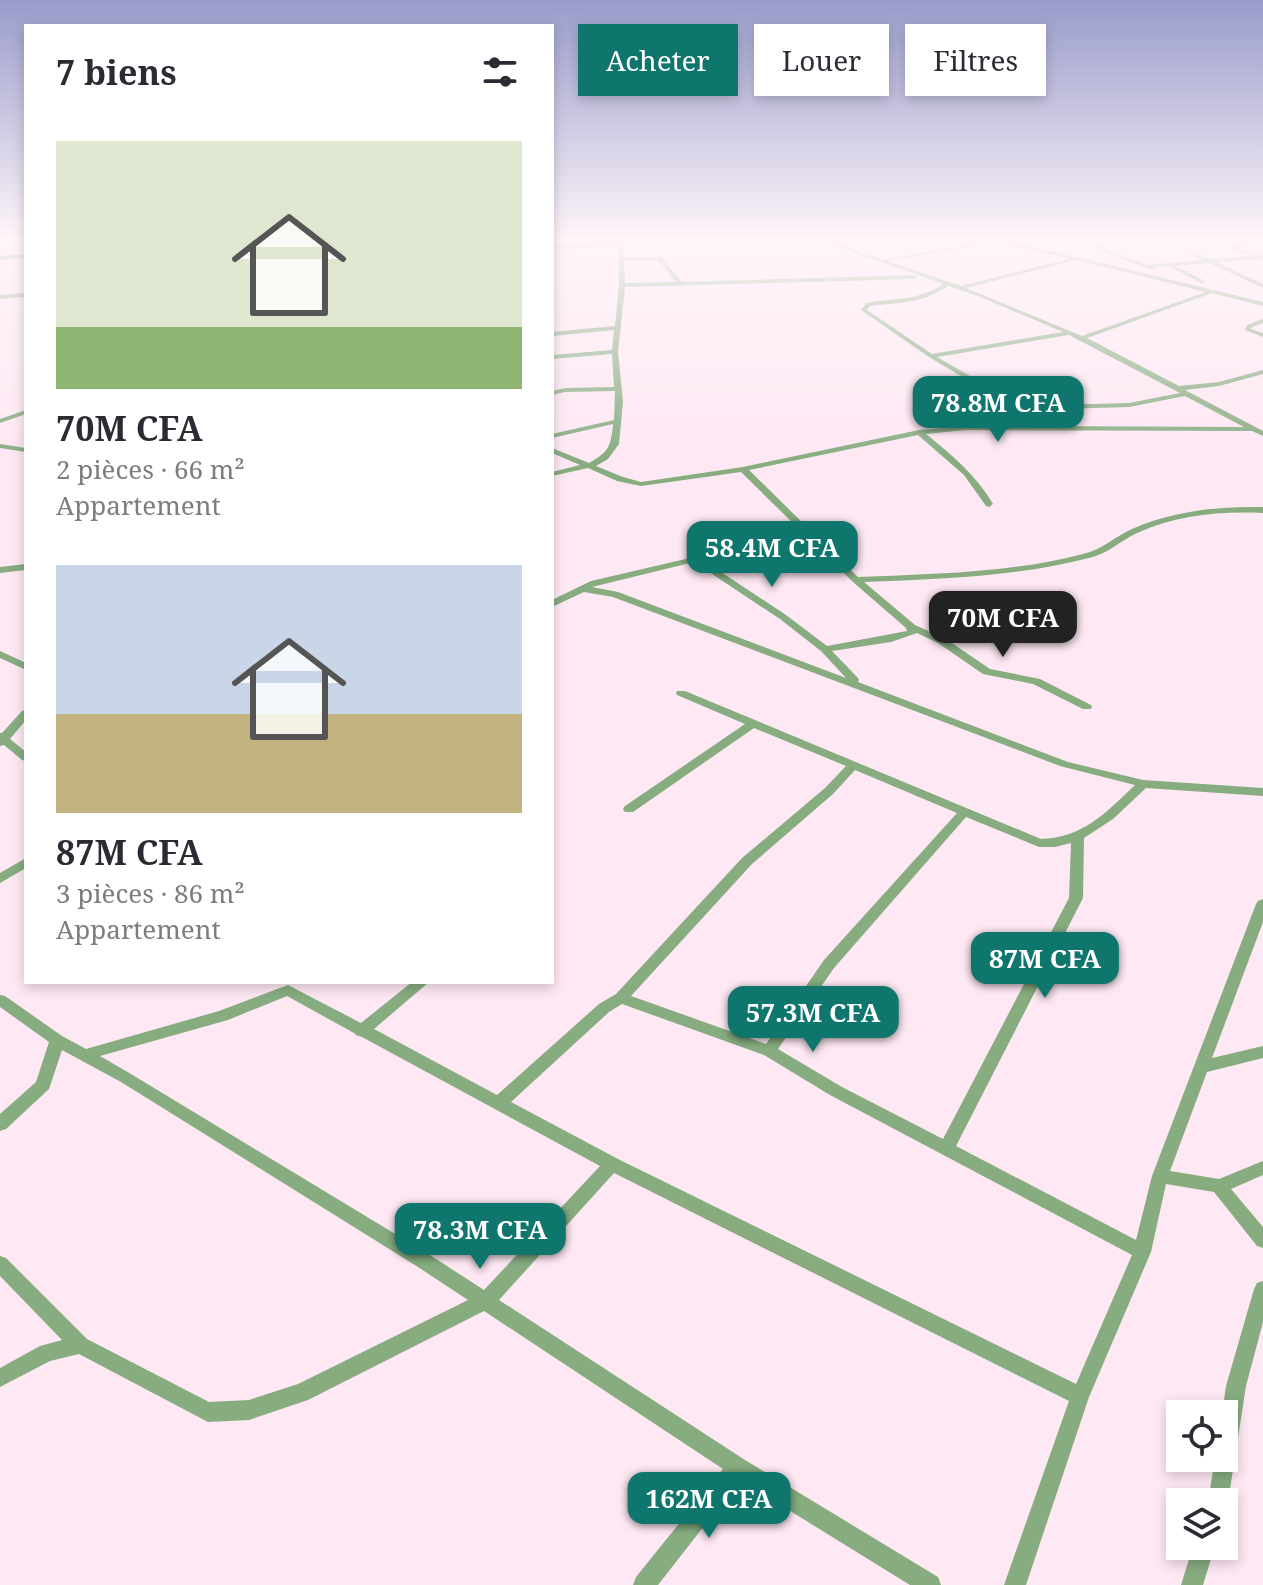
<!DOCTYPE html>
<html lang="fr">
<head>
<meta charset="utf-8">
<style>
	:root { --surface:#fff; --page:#f2f2f3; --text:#2b2b33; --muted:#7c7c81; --accent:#0f766e }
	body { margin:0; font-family:"Noto Serif",serif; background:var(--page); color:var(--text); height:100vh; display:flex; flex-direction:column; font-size:30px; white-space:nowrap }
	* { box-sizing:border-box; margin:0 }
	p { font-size:26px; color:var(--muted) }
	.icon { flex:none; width:44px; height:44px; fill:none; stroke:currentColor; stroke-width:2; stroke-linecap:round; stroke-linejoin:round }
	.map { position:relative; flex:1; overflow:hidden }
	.sheet { position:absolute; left:24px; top:24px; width:530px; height:960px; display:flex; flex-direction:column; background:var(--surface); border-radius:0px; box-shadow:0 4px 12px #0003 }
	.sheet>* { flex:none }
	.guide { position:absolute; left:578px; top:24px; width:564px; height:72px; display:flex; gap:16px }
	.tools { position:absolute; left:1166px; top:1400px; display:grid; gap:16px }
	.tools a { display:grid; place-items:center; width:72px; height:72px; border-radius:0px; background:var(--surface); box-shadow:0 4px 12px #0003; font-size:40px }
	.price { position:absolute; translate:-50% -68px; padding:0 18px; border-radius:16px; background:var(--accent); color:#fff; font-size:26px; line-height:52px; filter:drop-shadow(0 2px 4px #0008) }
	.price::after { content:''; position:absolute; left:50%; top:48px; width:24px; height:18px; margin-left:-12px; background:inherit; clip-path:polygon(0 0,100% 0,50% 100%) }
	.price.current { background:#222; color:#fff }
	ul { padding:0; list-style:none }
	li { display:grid; align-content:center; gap:16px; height:424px; padding:0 32px }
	li span { display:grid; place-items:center; height:248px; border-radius:0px; color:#555 }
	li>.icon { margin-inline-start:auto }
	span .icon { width:144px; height:144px; fill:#fffc; stroke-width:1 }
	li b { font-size:34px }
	h2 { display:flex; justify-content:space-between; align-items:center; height:96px; padding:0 32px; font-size:34px }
	.pill { padding:0 28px; border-radius:0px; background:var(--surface); box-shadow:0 4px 12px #0003; font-size:28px; line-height:72px }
	.pill.current { background:var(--accent); color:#fff }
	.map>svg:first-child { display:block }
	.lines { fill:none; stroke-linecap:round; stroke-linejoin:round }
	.minor { fill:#86ac80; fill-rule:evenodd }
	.secondary { fill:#518a48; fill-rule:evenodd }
</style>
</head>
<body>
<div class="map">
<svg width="1263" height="1585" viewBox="0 0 1263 1585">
	<rect width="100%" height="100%" fill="#fee8f3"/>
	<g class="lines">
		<path class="minor" d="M617,239H623V257H661L682,282L915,275L918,277L915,279L625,287L618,352L623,402L619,444L608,459L596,466L623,477L641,482L743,467L919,430L966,426H1029L1030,423L1018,410L929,357L861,310L866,303C894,298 918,301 943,284L816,239H824L883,260L1002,239L1263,302V306L1212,293L1087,338L1179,386L1219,382L1263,370V374L1219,386L1185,390L1263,431V436L1252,431L966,430L926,434C952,455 976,475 993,504L989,507L986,506L964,475L918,435L749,470L858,577C934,574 1010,573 1083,554C1102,550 1114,537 1132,529C1173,511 1218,506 1263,507V513C1220,511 1177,515 1137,533C1120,541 1108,554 1089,558C1015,577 940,579 864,582L915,625L946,639L990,669L1040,679L1091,705L1092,707L1091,709H1083L1033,684L983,674L938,643L917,633L891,642L832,651L858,678L859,680L858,682L1068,762L1143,780L1263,788V796L1146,788L1113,819L1084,838L1083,898L956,1146L1136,1240L1152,1176L1256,904L1258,901L1263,899V922L1212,1058L1263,1046V1058L1207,1072L1170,1171L1219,1179L1263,1161V1175L1231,1189L1263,1227V1248L1257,1246L1214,1192L1166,1184L1151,1252L1089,1397L1026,1585H1004L1069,1401L614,1173L499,1300L745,1460L938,1577L941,1585H910L740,1480L658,1585H633L636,1577L723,1469L484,1311L308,1400L249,1420L208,1422L79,1354L50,1361L0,1387V1368L40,1346L62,1340L0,1276V1256L6,1258L87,1339L209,1402L249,1400L298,1384L468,1300L418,1267L121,1082L62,1050L49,1089L6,1129L0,1131V1114L36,1082L49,1042L0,1007V995L5,996L62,1036L86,1049L219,1011L288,985L361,1023L412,982H429L374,1029L497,1095L599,1004L616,994L742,858L825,788L846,766L754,728L633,812H625L623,809L625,806L745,724L677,695L676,693L677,691H685L1041,839C1082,838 1106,813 1135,785L1060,766L613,597L584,592L552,607V600L591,581L802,532L741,472L641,486L617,481L588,468L552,476V472L580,465L552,453V448L589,463C609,452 611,446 613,424L552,438V434L614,420L615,391L565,392L552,395V391L565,388L614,387L612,354L552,359V355L612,350L614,330L552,336V332L615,326L619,285L618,245L552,250V246L618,242ZM998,242L1069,259L961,286L887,261ZM658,260L676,282L625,283L624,261ZM1076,260L1206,292L1082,336L966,288ZM948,286L978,296L1063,332L932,354L867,310L870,306C900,302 922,304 948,286ZM1069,335L1180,393L1129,403L1022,406L937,357ZM1185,396L1244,427L1037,426L1038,423L1027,410L1129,407ZM806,536L853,582L906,628L907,631L827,646L786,615L703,560ZM694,562L780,619L821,651L846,678L618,592L592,587ZM855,770L957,813L824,960L766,1044L631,996L752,864L833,794ZM966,817L1039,847H1055L1071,843L1069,898L943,1139L842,1087L778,1049L834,968ZM287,996L354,1033L356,1035L362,1037L600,1166L484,1290L430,1255L131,1074L100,1056L228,1020ZM622,1004L764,1055L830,1095L1132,1255L1076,1384L618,1159L511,1102L609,1012Z
			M1086,239H1092L1113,252L1147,265L1203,260L1190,254L1192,251L1210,259L1263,255V259L1216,262L1263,284V288L1209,263L1175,266L1205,281L1203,284L1172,268L1173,266L1154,267L1156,270H1152L1109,254Z
			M1249,239H1256L1238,249L1254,253V255L1230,249Z
			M26,293V297L0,299V295Z
			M1263,319V323L1252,327L1251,329L1263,333V337L1245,330L1247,325Z
			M26,410V414L0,423V419Z
			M0,444L26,448V452L0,448Z
			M26,564V570L0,573V567Z
			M0,651L26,663V670L0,658Z
			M26,710V720L10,739L26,752V761L22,760L4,745L0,746V733H2L22,711Z
			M26,858V868L0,883V873Z
			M1263,1281V1322L1246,1386L1228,1502L1224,1510V1502H1208L1215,1458H1224V1414H1222L1226,1386L1254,1289L1257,1283Z
			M1193,1546H1215L1203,1585H1181Z"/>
		<path class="secondary" d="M26,254V258L0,260V256Z"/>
	</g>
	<linearGradient id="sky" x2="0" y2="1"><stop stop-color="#999ccb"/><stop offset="0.52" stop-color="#fff5fa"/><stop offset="1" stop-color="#fff5fa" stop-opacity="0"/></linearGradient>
	<rect width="1263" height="461" fill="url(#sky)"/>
</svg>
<div class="tools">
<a><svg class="icon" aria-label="locate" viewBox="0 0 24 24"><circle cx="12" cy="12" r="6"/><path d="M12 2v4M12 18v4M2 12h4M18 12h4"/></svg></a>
<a><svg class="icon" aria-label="layers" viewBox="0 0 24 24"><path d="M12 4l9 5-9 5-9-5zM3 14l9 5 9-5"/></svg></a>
</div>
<b class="price" style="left:998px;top:444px">78.8M CFA</b>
<b class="price" style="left:772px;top:589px">58.4M CFA</b>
<b class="price current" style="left:1003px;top:659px">70M CFA</b>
<b class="price" style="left:1045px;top:1000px">87M CFA</b>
<b class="price" style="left:813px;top:1054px">57.3M CFA</b>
<b class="price" style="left:480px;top:1271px">78.3M CFA</b>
<b class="price" style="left:709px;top:1540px">162M CFA</b>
<div class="guide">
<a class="pill current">Acheter</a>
<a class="pill">Louer</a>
<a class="pill">Filtres</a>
</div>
<section class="sheet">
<h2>7 biens<svg class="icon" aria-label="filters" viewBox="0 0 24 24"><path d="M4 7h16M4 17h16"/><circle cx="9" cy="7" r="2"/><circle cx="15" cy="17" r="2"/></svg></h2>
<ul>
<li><span style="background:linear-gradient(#dfe7d0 75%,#8fb573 0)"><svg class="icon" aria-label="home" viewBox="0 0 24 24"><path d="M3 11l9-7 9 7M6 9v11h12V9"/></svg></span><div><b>70M CFA</b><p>2 pièces · 66 m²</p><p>Appartement</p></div></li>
<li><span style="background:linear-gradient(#c9d6e8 60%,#c2b280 0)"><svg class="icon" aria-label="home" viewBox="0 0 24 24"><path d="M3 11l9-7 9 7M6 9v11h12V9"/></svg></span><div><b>87M CFA</b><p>3 pièces · 86 m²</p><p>Appartement</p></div></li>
</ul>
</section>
</div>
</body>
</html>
